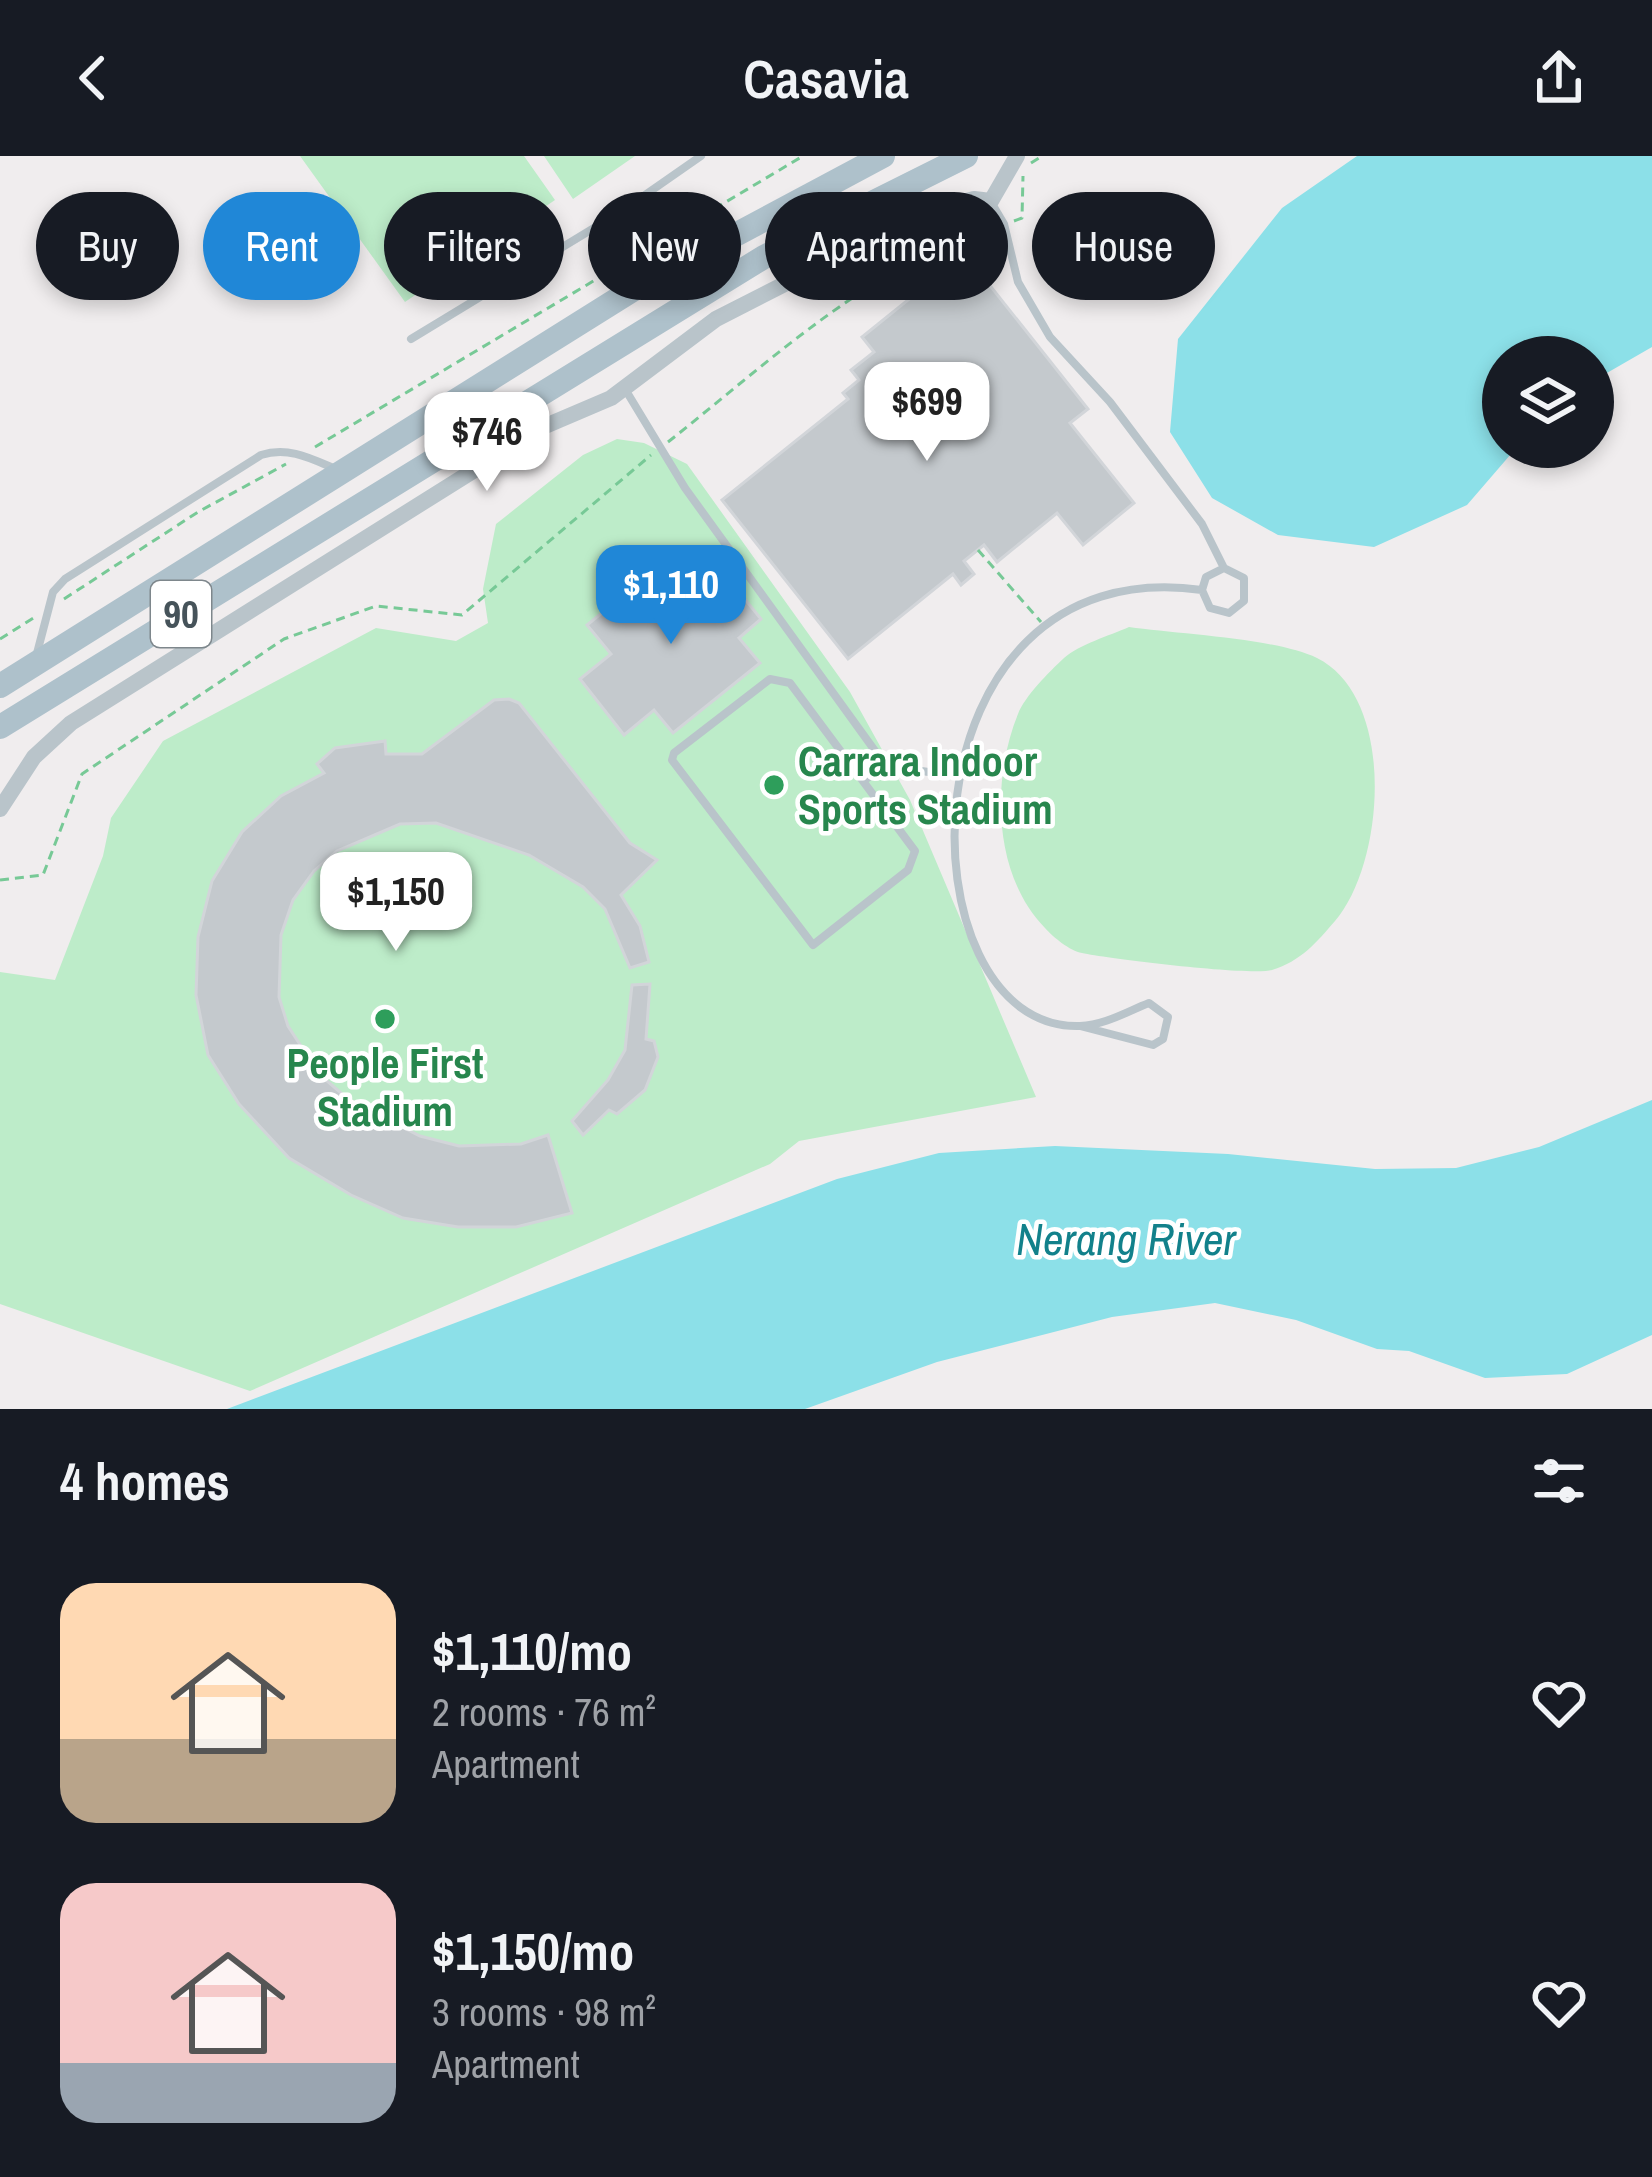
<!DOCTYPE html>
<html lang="en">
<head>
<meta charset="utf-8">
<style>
	:root { --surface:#171b24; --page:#242831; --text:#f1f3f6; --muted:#9ea1a6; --accent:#2087d7 }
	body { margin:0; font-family:"Archivo Narrow",sans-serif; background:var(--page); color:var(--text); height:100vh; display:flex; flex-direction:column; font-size:45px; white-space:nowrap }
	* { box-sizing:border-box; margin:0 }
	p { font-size:39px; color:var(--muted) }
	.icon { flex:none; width:66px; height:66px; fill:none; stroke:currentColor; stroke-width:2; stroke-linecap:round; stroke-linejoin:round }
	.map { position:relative; height:1253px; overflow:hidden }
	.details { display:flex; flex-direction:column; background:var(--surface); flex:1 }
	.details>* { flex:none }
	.top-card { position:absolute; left:36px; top:36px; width:1581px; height:108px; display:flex; gap:24px }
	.tools { position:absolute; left:1482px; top:180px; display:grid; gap:24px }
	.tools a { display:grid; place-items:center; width:132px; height:132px; border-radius:50%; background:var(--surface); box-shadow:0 6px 18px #0003; font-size:60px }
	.price { position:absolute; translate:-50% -102px; padding:0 27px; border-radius:24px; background:#fff; color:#222; font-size:39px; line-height:78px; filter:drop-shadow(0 3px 6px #0008) }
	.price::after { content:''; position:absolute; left:50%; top:72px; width:36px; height:27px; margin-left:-18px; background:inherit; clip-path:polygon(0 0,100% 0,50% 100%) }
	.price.active { background:var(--accent); color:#fff }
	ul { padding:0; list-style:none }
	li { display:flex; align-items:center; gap:36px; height:300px; padding:0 60px }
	li span { display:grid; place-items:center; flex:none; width:336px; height:240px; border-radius:36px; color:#555 }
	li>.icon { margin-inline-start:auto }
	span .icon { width:144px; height:144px; fill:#fffc; stroke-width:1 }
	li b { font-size:51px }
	h2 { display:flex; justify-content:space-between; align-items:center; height:144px; padding:0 60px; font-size:51px }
	.chip { padding:0 42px; border-radius:54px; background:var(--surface); box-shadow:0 6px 18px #0003; font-size:42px; line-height:108px }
	.chip.active { background:var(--accent); color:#fff }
	header { display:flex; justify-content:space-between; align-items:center; height:156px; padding:0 60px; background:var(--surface); font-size:54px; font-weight:600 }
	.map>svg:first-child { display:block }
	.green { fill:#bdecc9 }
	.water { fill:#8ce0e8 }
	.building { fill:#c4c9cd; stroke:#d2d5d9; stroke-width:3 }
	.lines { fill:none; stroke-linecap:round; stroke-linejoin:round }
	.path { stroke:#77c996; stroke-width:3; stroke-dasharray:9 6; stroke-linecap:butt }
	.lane { stroke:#b9c4ca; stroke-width:8 }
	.street { stroke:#b9c4ca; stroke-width:16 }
	.primary { stroke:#aec1cb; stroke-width:24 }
	.leisure-dot { fill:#2e9e5b; stroke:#fff; stroke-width:4.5 }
	.labels { text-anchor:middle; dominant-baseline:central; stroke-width:9; stroke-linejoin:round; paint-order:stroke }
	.shield { fill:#fff; stroke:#7e878c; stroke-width:3 }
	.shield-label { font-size:39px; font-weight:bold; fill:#46535a }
	.leisure-label { font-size:42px; font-weight:bold; fill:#27864d; stroke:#fff; text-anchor:start }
	.water-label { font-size:45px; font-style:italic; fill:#12818b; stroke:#fff }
</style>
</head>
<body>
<header><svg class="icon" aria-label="back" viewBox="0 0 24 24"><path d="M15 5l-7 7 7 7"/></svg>Casavia<svg class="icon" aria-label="share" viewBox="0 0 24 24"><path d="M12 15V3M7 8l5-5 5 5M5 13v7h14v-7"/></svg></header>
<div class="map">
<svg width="1652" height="1253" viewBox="0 0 1652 1253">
	<rect width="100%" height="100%" fill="#f0edee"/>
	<path class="green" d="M300,0H524L555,44L405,146Z
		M544,0H635L573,43Z
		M617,283L644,287L687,308L850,536L910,644L1036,941L799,985L770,1008L250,1235L0,1148V816L55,824L103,700L111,662L163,585L376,472L456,485L488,467L483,433L496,368L583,299Z
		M1129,471C1177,478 1276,482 1317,502C1397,542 1385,707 1335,765C1316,787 1301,805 1272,814C1251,820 1110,803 1082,797C1070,795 1053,781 1045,772C993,719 991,624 1018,558C1025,540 1049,516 1064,502C1080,488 1109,480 1129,471Z"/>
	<path class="water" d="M1357,0H1652V191L1593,225V201H1503V291H1517L1467,349L1374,391L1278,379L1212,342L1170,276L1178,183L1282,52Z
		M1652,944V1179L1567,1218L1485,1222L1409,1195L1377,1193L1296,1164L1215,1147L1112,1161L937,1206L805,1253H227L837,1023L939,997L1055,990L1228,998L1375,1013L1456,1012L1539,991Z"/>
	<path class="building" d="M965,98L1088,253L1070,267L1134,347L1083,389L1057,357L997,406L984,389L964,405L974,418L961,429L953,418L848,503L722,344L848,243L843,237L859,224L851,214L874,196L862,181Z
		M672,400L695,430L719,411L761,463L739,482L760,507L673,577L654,554L624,579L580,523L611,498L587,469Z
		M509,543L519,547L630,687L657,704L621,739L640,770L649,806L630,812L605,753L583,731L529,699L436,667L400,668L337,695L314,715L293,744L281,779L279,841L288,870L320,919L348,943L420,980L459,990L521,988L548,979L572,1057L516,1071H458L403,1062L351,1039L289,1002L239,948L208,899L196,839L198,781L212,725L242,676L281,640L324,617L317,608L335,592L385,585L386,598H422L494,544Z
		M650,828L646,883L654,885L658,901L645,934L617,958L609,954L583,979L572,965L608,924L625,894L632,829Z"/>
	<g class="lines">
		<path class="path" d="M1031,7L1042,0
			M1014,65L1022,62L1023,20
			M668,286C768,207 869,110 993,72
			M315,291L803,0
			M978,394L1041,466
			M64,443L198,356L286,308
			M0,483L35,461
			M0,724L43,719L82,618L284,483L376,450L462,459L651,299"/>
		<path class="lane" d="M991,46L1004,68L1018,126L1050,181L1110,246L1202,368L1224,412L1244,422V445L1229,457L1210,452L1202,434L1206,421L1224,412
			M411,183L622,55L701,0
			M625,233L685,332L886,610L957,620
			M36,501L53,436L65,423L261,299C289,290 312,303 338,314
			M770,523L790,527L915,695L908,714L813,789L672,604L674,597Z
			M863,625L886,610
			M1080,870L1153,889L1163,883L1168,861L1149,847C1126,856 1105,869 1080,870C898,876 894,391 1202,434"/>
		<path class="street" d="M0,653L34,601L71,567L543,271L611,242L716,163L926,56L974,43L991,45L1017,0"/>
		<path class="primary" d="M0,530L634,133L883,0
			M0,571L764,101L966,0"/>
	</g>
	<g class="leisure-dot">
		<circle cx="774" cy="629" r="12"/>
		<circle cx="385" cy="863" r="12"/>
	</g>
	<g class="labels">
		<rect class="shield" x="151" y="425" width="60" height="66" rx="9"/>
		<g class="shield-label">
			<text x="181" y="458">90</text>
		</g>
		<g class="leisure-label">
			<text x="798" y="605">Carrara Indoor<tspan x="798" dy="48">Sports Stadium</tspan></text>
			<text x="385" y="907" text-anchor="middle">People First<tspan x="385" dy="48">Stadium</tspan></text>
		</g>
		<g class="water-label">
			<text x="1126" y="1082">Nerang River</text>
		</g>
	</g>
</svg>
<div class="tools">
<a><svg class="icon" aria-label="layers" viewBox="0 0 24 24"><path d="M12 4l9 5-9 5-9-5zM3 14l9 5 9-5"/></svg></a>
</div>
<b class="price" style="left:927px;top:308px">$699</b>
<b class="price" style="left:487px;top:338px">$746</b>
<b class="price active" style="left:671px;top:491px">$1,110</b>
<b class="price" style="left:396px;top:798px">$1,150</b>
<div class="top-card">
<a class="chip">Buy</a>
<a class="chip active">Rent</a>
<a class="chip">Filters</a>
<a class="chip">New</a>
<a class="chip">Apartment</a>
<a class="chip">House</a>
</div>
</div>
<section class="details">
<h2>4 homes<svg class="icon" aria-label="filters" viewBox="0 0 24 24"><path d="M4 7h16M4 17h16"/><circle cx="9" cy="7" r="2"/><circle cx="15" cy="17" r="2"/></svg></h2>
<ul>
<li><span style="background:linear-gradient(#ffd9b3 65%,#b9a48a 0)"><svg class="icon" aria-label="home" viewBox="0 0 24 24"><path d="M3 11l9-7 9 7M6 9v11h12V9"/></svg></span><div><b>$1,110/mo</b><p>2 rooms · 76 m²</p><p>Apartment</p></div><svg class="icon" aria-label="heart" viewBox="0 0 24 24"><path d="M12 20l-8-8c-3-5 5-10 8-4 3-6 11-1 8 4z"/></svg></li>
<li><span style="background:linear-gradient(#f6c9c9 75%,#9aa5b1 0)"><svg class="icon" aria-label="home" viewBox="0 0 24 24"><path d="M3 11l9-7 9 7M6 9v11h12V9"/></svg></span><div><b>$1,150/mo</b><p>3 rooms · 98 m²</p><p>Apartment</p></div><svg class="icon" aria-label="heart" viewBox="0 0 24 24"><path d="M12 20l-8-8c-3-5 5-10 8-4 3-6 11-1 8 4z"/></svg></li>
</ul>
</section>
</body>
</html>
